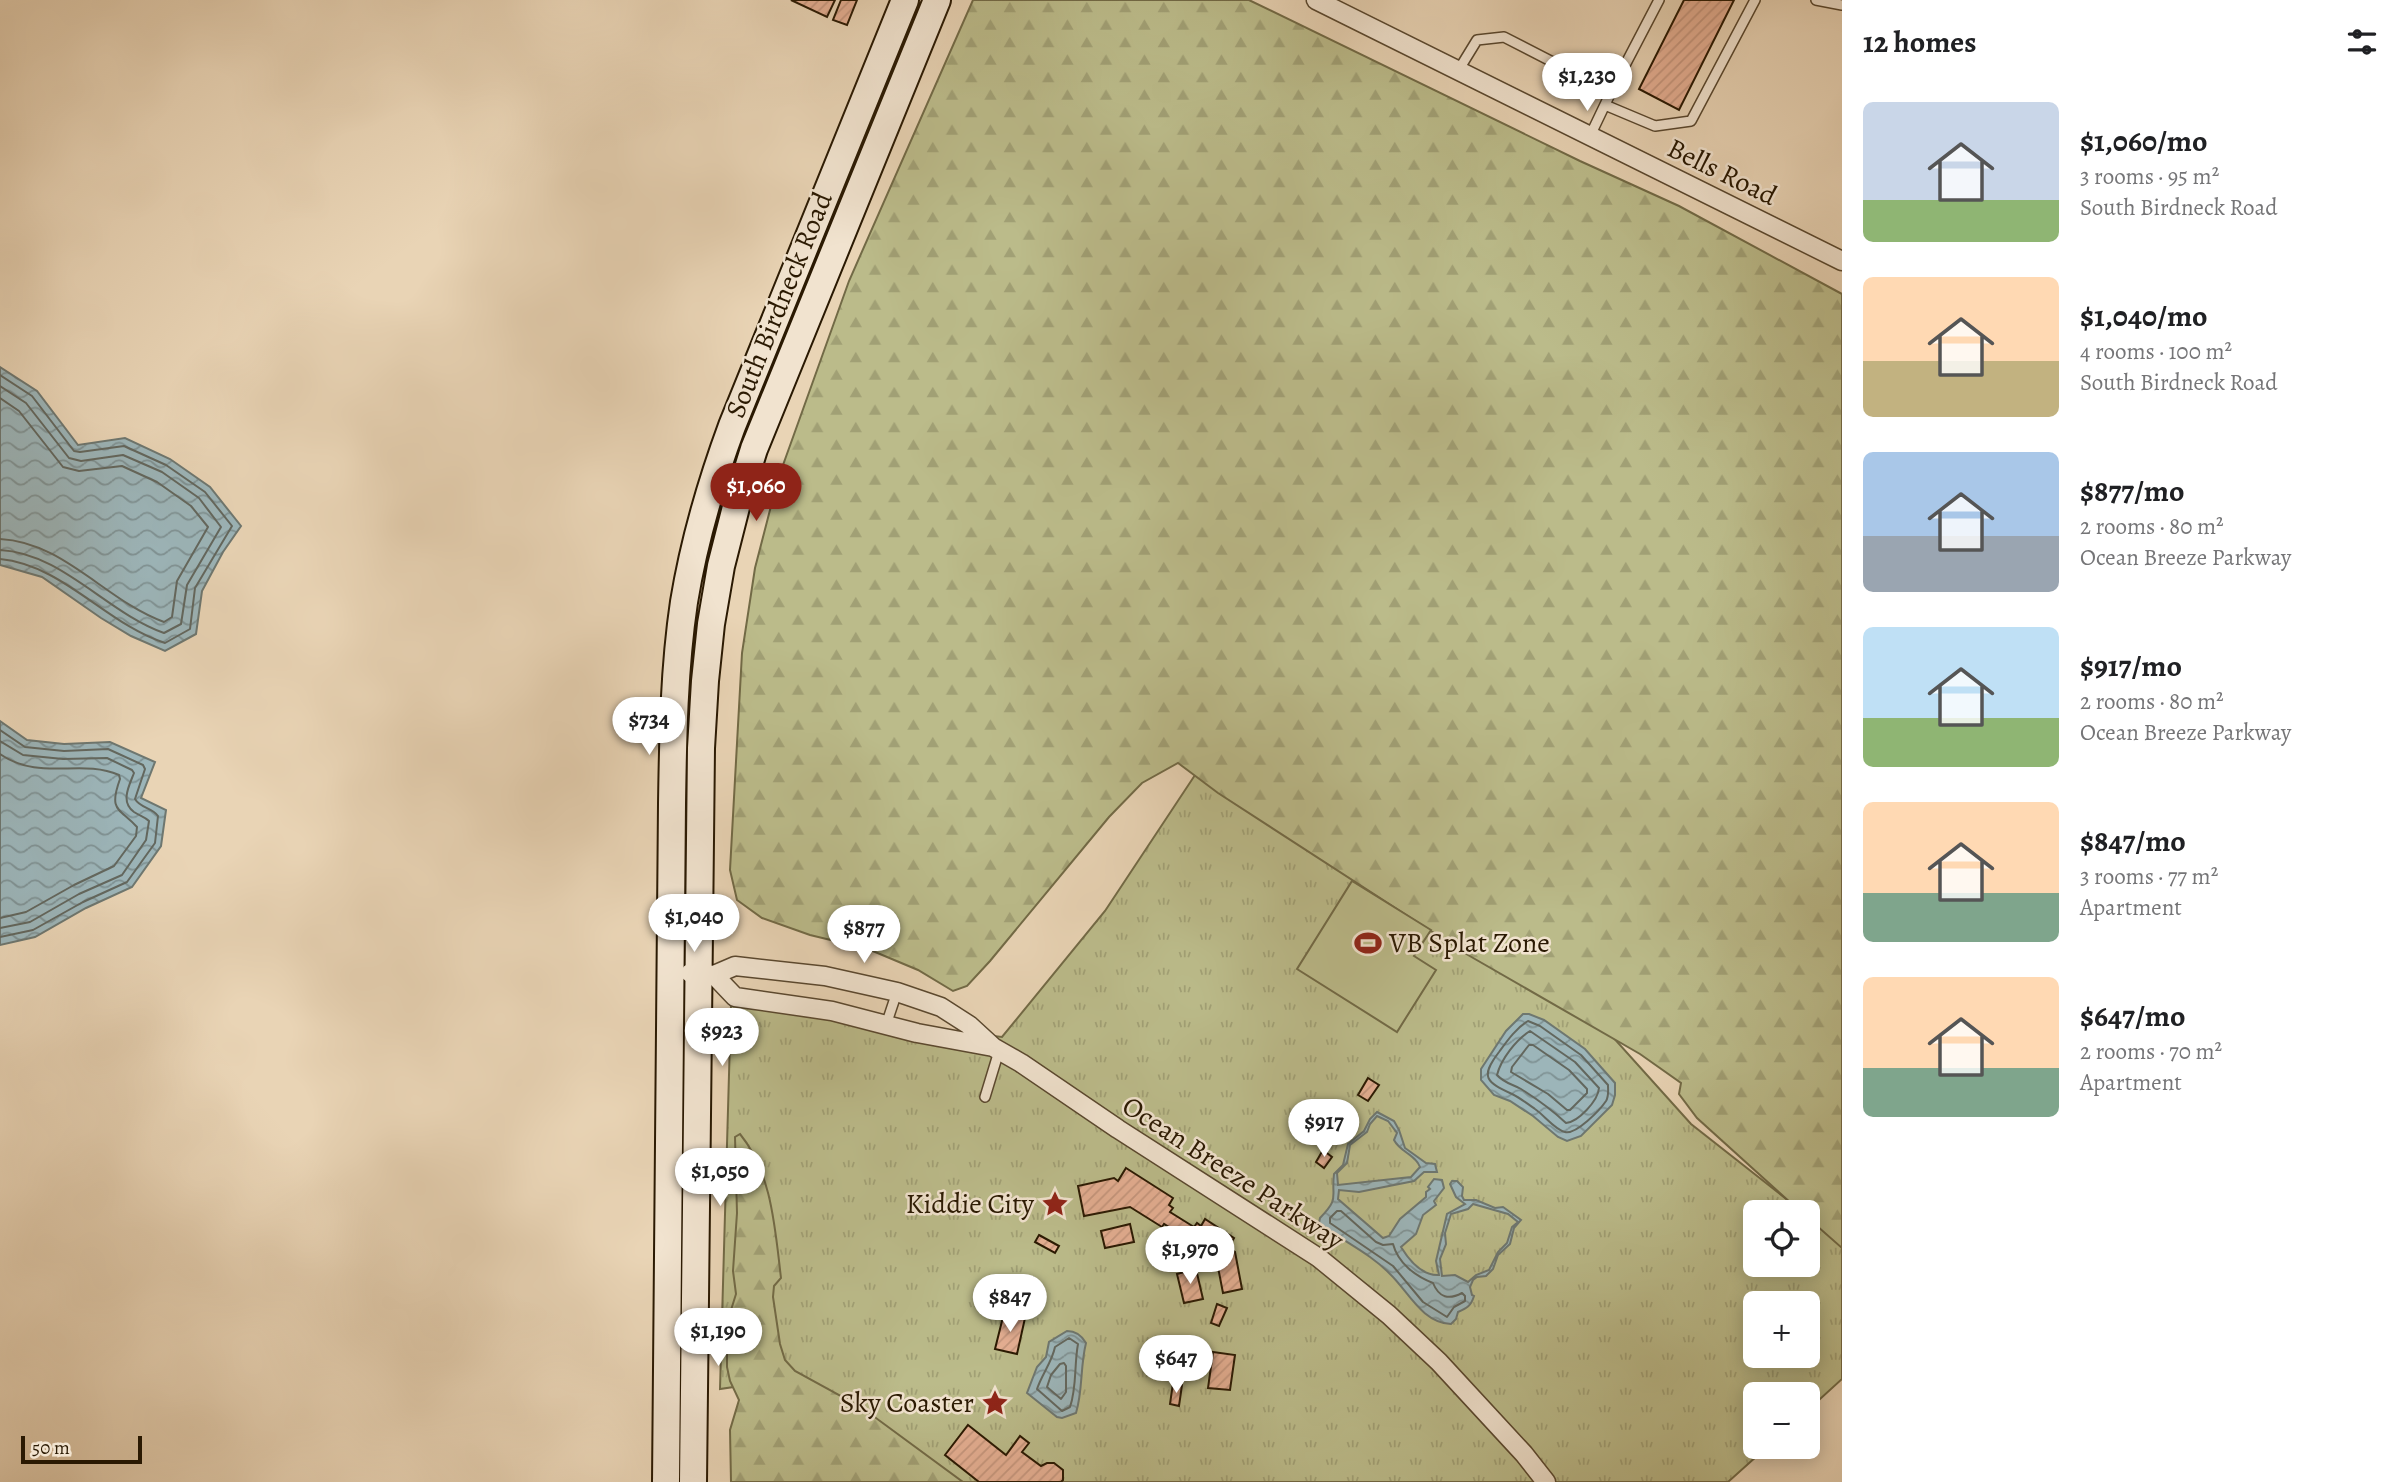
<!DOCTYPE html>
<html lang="en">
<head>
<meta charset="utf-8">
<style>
	:root { --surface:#fff; --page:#f6f6f6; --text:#202124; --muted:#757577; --accent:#8f2418 }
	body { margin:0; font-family:Alegreya,serif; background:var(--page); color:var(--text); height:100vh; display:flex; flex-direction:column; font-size:26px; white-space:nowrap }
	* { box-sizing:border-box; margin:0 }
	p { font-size:23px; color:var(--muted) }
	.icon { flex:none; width:38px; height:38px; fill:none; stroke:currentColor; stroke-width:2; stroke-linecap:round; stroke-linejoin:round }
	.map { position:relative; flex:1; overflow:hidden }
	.details { display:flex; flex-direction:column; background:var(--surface); width:560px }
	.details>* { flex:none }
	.fabs { position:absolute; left:1743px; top:1200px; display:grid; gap:14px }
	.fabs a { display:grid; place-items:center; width:77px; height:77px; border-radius:10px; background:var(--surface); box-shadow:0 4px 18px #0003; font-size:35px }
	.scale { position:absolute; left:21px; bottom:18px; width:121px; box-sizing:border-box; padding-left:7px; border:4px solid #2a1902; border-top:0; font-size:19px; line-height:24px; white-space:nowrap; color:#2a1902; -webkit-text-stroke:5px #f1e3cf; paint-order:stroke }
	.price { position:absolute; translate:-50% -60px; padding:0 16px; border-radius:24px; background:#fff; color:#222; font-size:23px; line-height:46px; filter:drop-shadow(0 2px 4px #0008) }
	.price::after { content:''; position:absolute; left:50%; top:42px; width:21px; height:16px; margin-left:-10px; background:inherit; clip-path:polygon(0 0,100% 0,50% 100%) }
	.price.current { background:var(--accent); color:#fff }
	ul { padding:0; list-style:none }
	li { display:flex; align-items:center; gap:21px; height:175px; padding:0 21px }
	li span { display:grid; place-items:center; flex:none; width:196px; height:140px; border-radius:10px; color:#555 }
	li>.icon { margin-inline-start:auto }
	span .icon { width:84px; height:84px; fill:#fffc; stroke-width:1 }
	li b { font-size:30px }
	h2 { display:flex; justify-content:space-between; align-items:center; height:84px; padding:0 21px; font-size:30px }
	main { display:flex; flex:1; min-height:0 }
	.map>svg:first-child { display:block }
	.grass { fill:url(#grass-tufts); stroke:#726a46; stroke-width:2; fill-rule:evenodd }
	.forest { fill:url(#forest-firs); stroke:#726a46; stroke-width:2 }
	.pitch { fill:#bbbb8a; stroke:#726a46; stroke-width:2 }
	.water { fill:url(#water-waves); stroke:#6e7770; stroke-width:2; fill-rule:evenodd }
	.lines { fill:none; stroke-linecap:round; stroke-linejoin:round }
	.shore { stroke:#63675e; stroke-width:2 }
	.building { fill:url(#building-hatch); stroke:#2a1902; stroke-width:2 }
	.lane-casing { stroke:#5a482f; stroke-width:12 }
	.street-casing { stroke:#5a482f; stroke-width:21 }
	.secondary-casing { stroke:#2a1902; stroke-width:30 }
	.lane { stroke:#f1e3cf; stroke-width:9 }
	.street { stroke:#f1e3cf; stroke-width:18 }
	.secondary { stroke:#f1e3cf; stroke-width:26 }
	.labels { text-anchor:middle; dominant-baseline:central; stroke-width:5; stroke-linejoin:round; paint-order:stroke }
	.street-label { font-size:28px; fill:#2a1902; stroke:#f1e3cf }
	.poi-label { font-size:28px; fill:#2a1902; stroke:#f1e3cf; text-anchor:end }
</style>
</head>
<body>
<main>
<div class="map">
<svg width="1842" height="1482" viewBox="0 0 1842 1482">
	<defs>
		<pattern id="grass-tufts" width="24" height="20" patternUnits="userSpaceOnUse" patternTransform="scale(1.75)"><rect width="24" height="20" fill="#bbbb8a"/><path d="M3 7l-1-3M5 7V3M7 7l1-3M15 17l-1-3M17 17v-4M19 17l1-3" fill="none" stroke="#a1a075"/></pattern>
		<pattern id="forest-firs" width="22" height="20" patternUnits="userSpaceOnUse" patternTransform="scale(1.75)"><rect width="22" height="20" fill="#bbbb8a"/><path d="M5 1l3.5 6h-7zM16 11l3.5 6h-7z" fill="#a1a075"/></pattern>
		<pattern id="water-waves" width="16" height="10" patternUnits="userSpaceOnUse" patternTransform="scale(1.75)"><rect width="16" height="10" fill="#9cb5b9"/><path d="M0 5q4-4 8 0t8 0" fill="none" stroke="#7f9294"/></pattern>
		<pattern id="building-hatch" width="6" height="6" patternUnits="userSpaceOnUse" patternTransform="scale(1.75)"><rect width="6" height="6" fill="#e5af93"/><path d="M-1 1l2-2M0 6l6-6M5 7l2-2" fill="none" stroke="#c5967d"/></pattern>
	</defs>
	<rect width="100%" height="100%" fill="#e9d4b5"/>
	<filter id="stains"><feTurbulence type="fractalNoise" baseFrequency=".00286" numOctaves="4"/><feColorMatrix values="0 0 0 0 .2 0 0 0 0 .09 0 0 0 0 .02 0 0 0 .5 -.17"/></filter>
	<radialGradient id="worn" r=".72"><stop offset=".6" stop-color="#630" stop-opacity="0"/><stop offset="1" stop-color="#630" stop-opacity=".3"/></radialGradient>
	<path class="grass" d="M1197,772L1593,1015L1691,1124L1804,1213H1755V1265H1808V1216L1842,1243V1379L1808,1410V1395H1755V1447H1767L1728,1482H941L781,1380L720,1389L731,1005L1002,1037L1105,911ZM1755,1304H1808V1356H1755Z"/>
	<path class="forest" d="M973,0H1249L1580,161L1679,206L1842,294V1248L1808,1218V1213H1802L1697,1118L1679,1094L1681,1083L1640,1054L1468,955L1218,793L1178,763L1142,783L1109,817L990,961L967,986L953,991L918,970L868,949L810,935L762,918L737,900L730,870L742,653L755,568L778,479L849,281Z
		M740,1134C772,1173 775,1229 781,1278L774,1286L773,1297L780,1344L785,1360L795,1371L861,1407L963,1482H731L730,1430L739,1400L730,1381L727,1367V1323L736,1294L733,1271L737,1213L735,1137Z"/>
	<path class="pitch" d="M1352,881L1431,930L1414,956L1436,970L1397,1032L1297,969Z"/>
	<path class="water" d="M0,367L37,391L78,445L125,438L170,459L210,487L241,526L223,552L202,591L196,634L165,651L131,636L101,618L42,577L0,565Z
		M0,721L27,740L64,744L110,742L155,762L141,798L166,810L161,846L132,887L86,908L35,937L0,945Z
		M1523,1014H1529L1544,1020L1585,1049L1615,1083V1095L1612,1105L1581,1136L1567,1141L1558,1137L1533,1116L1510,1101L1494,1095L1481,1080V1069L1506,1031Z
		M1377,1112L1394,1121L1399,1130L1405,1148L1426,1163L1435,1164L1437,1172H1424L1414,1181L1359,1192L1339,1190L1338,1199L1383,1238L1389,1236L1400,1219L1426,1197V1192L1430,1189L1428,1187L1434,1179L1442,1180L1444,1188L1434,1201L1436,1205L1423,1215L1416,1234L1401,1247C1409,1260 1422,1276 1439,1275L1436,1261L1447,1214L1465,1204L1456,1197L1450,1184L1452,1181H1457L1463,1187L1462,1196L1464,1200H1476L1495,1208L1503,1207L1521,1220L1514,1228L1510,1244L1498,1255L1493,1269L1486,1276L1477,1277L1473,1280L1470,1287L1472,1295L1474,1296C1471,1306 1467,1308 1458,1312L1456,1319L1451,1324C1422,1323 1408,1291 1390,1274C1370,1253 1342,1241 1319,1223L1320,1218C1340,1197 1331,1199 1334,1174L1343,1165L1348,1144L1364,1131L1370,1119ZM1377,1116L1388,1121L1397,1133L1394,1140C1400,1152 1416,1155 1420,1167L1411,1177L1338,1185L1337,1173L1347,1163L1350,1145L1367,1132L1370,1124ZM1473,1204L1508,1214L1518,1222L1512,1227L1507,1243L1498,1252L1489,1270L1476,1275L1468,1282L1455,1275L1442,1276L1440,1259L1446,1244L1445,1233L1451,1214L1468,1209Z
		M1067,1331C1076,1331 1082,1336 1086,1343C1080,1367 1083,1390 1076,1413L1062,1418L1057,1417L1027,1393L1037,1367L1046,1357L1049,1342Z"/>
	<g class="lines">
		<path class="shore" d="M0,375L32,396L74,451L80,452L124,446L166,465L205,492L232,526L195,588L190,629L165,643C106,624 63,565 0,559
			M0,386L26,403L69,458L81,461L123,455L162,472L199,498L221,527L187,585L181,624L164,633C107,613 62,553 0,550
			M0,398L19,411L63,467L79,471L122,466L157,482L191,506L208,527L177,581L172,617L164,622C106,601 64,542 0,539
			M0,730L25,747L64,751L108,749L143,765L145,769L135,799C140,808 153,808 158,816L155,843L127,882L83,902L33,930L0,937
			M0,741L23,755L63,759L107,758L132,770L134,773C129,786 120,802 134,812C140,816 145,817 149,821L146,840L122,875L79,894L30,922L0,928
			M0,754C41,782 80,758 119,775L120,779C108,812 120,808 137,827L136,836L114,866L74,885L26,912L0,918
			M1528,1021L1540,1026L1581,1055L1608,1085C1608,1091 1609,1096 1606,1101C1600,1110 1576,1135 1565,1132C1555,1130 1544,1115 1535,1109C1528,1104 1520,1098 1512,1094C1487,1082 1479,1078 1499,1052C1507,1041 1516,1028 1528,1021Z
			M1530,1031L1575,1062L1599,1088C1598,1101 1578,1122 1566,1123C1552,1110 1537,1099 1521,1089C1512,1084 1504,1083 1497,1075C1501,1059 1516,1040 1530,1031Z
			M1529,1045H1533L1569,1070L1587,1089V1093L1570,1110H1567L1548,1094L1511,1072L1512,1067Z
			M1337,1211H1341L1376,1242L1383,1245L1393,1244C1398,1263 1415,1276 1433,1283C1439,1298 1449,1300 1462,1293L1465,1296V1301L1454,1307L1447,1317L1423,1302L1393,1266L1330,1223V1218Z
			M1069,1338L1078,1344C1074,1365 1077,1387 1070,1407L1062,1411L1037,1389C1042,1374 1052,1362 1055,1347Z
			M1060,1364L1064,1363L1066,1366V1392L1061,1399L1047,1387L1051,1375Z"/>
	</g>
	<path class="building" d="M791,0H835L827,17Z
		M841,0H857L847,25L833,20Z
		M1684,0H1734L1679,110L1639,89Z
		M1368,1078L1379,1085L1368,1101L1358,1095Z
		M1323,1150L1332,1157L1324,1168L1316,1162Z
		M1126,1168L1173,1198L1169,1205L1173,1208L1170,1212L1194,1227L1197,1223L1201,1226L1205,1219L1234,1238L1228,1248L1235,1252L1242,1289L1223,1293L1217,1262L1185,1241L1187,1239L1164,1224L1162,1227L1130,1207L1084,1216L1078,1186L1114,1178L1118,1181Z
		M1130,1224L1134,1242L1105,1248L1101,1231Z
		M1039,1235L1059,1246L1055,1253L1035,1242Z
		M1196,1269L1203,1299L1184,1303L1177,1274Z
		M1033,1277L1037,1292L1028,1294L1026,1278Z
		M1217,1304L1227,1308L1219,1326L1211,1323Z
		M1004,1313L1025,1318L1017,1354L995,1349Z
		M1213,1352L1235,1355L1230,1390L1208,1388Z
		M1173,1383L1182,1385L1179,1406L1170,1404Z
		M968,1425L1006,1455L1020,1436L1029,1443L1022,1452L1041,1466L1047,1463H1054L1063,1470V1480L1061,1482H979L945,1455Z"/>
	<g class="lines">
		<defs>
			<path id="lane" d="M1816,0L1842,5
				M1458,71L1477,40L1504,37L1611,92L1590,136
				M1611,92L1659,0
				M1605,105L1655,126L1691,121L1755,0
				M886,1025L897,992
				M985,1097L999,1051"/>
			<path id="street" d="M1316,0L1842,261
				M690,973L714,975L735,966L825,976L897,992L941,1007L969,1025L993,1047L1021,1063L1118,1129L1319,1258L1389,1315L1439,1362L1524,1454L1546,1482
				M714,975L735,997L832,1011L917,1033L993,1047"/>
			<path id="secondary" d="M666,1482L672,804C673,737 674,669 684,602C694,541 711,483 732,426L905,0
				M693,1482L701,748L705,681L711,624L721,566L736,507L754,449L937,0"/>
		</defs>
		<use href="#lane" class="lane-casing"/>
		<use href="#street" class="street-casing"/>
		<use href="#secondary" class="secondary-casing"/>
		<use href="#lane" class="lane"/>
		<use href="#street" class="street"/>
		<use href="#secondary" class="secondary"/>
	</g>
	<defs>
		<symbol id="stadium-bare" viewBox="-9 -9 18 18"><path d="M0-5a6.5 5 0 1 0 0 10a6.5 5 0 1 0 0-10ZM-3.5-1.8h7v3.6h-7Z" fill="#8f2418" stroke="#f1e3cf" stroke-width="2.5" paint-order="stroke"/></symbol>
		<symbol id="sight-bare" viewBox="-9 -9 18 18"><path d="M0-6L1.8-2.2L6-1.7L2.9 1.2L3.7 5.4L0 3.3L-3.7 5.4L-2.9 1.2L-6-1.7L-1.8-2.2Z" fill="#8f2418" stroke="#f1e3cf" stroke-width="2.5" paint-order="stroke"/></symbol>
	</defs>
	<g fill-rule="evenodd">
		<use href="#stadium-bare" x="1349" y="924" width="38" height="38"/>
		<use href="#sight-bare" x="1036" y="1185" width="38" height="38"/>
		<use href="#sight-bare" x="976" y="1384" width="38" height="38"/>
	</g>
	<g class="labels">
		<g class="street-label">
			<text transform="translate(1722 172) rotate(26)">Bells Road</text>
			<text transform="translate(779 305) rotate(-68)">South Birdneck Road</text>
			<text transform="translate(1233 1173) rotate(33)">Ocean Breeze Parkway</text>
		</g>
		<g class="poi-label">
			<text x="1389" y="943" text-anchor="start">VB Splat Zone</text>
			<text x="1034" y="1204">Kiddie City</text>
			<text x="974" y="1403">Sky Coaster</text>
		</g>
	</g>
	<rect width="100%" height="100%" filter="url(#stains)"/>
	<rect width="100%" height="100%" fill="url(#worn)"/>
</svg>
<div class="fabs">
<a><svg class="icon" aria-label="locate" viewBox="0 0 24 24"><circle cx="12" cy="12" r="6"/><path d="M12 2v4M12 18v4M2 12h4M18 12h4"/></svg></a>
<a>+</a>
<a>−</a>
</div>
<div class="scale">50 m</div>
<b class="price" style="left:1587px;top:113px">$1,230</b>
<b class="price current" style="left:756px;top:523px">$1,060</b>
<b class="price" style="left:649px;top:757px">$734</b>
<b class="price" style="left:694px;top:954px">$1,040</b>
<b class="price" style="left:864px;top:965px">$877</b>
<b class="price" style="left:722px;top:1068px">$923</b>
<b class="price" style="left:1324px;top:1159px">$917</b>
<b class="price" style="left:720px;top:1208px">$1,050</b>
<b class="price" style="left:1190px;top:1286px">$1,970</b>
<b class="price" style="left:1010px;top:1334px">$847</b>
<b class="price" style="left:718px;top:1368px">$1,190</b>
<b class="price" style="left:1176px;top:1395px">$647</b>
</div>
<section class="details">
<h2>12 homes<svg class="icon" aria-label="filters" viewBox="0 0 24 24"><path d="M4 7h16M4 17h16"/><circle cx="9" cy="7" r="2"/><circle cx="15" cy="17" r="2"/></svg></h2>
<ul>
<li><span style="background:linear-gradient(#c9d6e8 70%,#8fb573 0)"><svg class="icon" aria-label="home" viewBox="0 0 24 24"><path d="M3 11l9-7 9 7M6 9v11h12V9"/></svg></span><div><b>$1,060/mo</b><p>3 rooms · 95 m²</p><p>South Birdneck Road</p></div></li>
<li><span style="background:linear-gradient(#ffd9b3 60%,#c2b280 0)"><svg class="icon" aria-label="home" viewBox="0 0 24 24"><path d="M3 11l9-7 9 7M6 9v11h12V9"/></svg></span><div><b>$1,040/mo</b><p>4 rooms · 100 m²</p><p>South Birdneck Road</p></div></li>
<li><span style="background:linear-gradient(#a9c7e8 60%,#9aa5b1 0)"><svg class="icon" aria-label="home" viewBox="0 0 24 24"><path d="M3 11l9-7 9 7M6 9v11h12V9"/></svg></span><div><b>$877/mo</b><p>2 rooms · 80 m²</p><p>Ocean Breeze Parkway</p></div></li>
<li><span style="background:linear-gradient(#bfe0f5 65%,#8fb573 0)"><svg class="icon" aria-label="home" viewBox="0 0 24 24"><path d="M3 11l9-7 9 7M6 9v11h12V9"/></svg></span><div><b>$917/mo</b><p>2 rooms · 80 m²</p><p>Ocean Breeze Parkway</p></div></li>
<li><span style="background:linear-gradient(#ffd9b3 65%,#7fa58c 0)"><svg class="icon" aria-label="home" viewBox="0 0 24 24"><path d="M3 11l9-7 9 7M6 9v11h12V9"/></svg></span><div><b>$847/mo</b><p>3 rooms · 77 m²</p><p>Apartment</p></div></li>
<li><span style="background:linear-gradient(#ffd9b3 65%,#7fa58c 0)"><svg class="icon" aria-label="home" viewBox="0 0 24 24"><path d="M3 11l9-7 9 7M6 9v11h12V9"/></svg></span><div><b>$647/mo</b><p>2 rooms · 70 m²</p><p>Apartment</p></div></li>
</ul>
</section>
</main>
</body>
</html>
